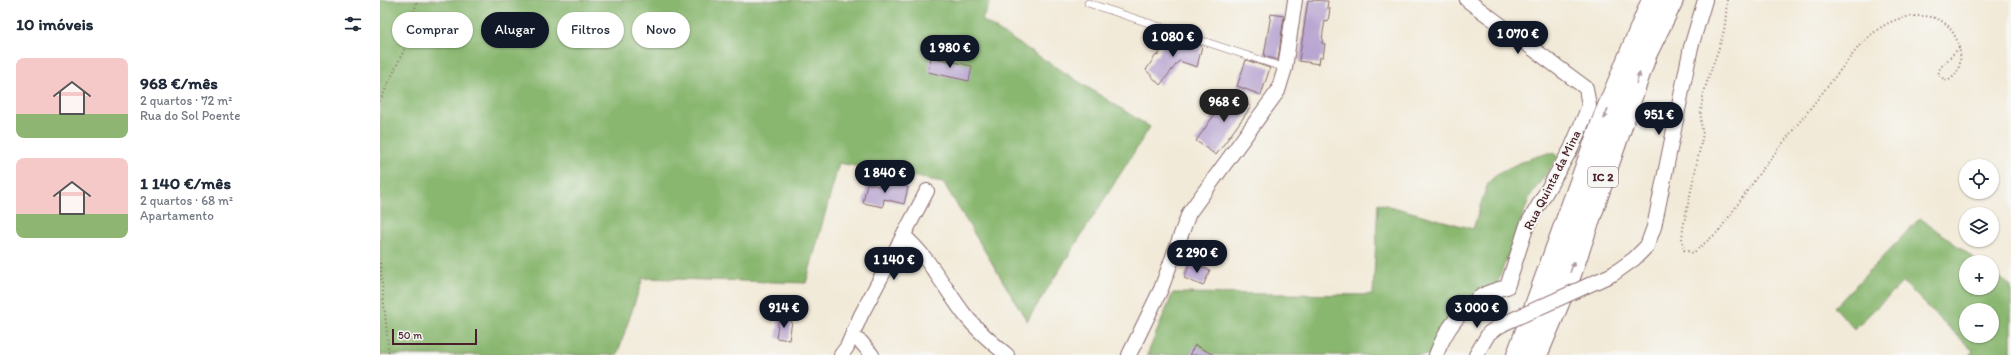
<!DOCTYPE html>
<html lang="pt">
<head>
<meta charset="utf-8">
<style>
	:root { --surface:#fff; --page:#f2f2f3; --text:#1f2937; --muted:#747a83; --accent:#111827 }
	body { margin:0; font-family:Itim,sans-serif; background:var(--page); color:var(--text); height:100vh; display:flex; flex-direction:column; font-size:15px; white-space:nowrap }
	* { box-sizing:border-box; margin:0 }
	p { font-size:13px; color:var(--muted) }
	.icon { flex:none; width:22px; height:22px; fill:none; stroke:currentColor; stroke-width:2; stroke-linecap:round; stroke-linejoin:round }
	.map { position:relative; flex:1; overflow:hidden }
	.details { display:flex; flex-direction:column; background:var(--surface); width:380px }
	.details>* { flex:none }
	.top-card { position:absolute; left:12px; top:12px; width:380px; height:36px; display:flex; gap:8px }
	.buttons { position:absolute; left:1579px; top:159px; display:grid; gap:8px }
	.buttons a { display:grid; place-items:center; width:40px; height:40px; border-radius:50%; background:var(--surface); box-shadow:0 1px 3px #0004; font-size:20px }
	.scale { position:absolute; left:12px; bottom:10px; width:85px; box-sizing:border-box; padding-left:4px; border:2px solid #4a1f2b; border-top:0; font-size:11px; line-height:14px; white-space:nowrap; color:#4a1f2b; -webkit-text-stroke:3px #f6f6f2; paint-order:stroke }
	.price { position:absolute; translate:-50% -34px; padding:0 9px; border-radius:14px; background:var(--accent); color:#fff; font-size:13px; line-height:26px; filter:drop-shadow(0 1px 2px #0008) }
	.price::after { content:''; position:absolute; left:50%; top:24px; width:12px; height:9px; margin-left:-6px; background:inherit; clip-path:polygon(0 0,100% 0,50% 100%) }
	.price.selected { background:#222; color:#fff }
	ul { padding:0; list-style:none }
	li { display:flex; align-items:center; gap:12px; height:100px; padding:0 16px }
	li span { display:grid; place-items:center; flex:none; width:112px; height:80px; border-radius:8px; color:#555 }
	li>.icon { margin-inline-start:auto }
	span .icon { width:48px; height:48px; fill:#fffc; stroke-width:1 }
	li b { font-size:17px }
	h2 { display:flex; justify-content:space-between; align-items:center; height:48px; padding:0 16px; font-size:17px }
	.chip { padding:0 14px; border-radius:18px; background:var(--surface); box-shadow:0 1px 3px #0004; font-size:14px; line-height:36px }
	.chip.selected { background:var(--accent); color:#fff }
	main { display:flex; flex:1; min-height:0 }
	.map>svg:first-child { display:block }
	.forest { fill:#89b76f; stroke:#6a6b4d; fill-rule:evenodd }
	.building { fill:#b9a6d1 }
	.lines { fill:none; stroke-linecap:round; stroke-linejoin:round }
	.service-casing { stroke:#856668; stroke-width:8 }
	.minor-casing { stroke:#856668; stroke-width:16 }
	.trunk-casing { stroke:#856668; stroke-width:24 }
	.path { stroke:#856668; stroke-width:2; stroke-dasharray:1 3; stroke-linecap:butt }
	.service { stroke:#fff; stroke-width:7 }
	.minor { stroke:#fff; stroke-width:14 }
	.trunk { stroke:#fff; stroke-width:22 }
	.minor-bridge-casing { stroke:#856668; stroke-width:16; stroke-linecap:butt }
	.minor-bridge { stroke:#fff; stroke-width:14 }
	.oneway { fill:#ae9aa0 }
	.labels { text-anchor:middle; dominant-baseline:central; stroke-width:4; stroke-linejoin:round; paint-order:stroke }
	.shield { fill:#f6f6f2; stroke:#7e6067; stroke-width:1 }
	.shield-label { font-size:12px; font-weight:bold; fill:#4a1f2b }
	.street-label { font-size:13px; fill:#4a1f2b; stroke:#f6f6f2 }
</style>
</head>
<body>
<main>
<section class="details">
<h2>10 imóveis<svg class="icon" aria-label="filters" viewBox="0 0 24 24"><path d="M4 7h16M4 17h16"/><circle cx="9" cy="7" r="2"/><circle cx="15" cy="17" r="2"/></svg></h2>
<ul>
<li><span style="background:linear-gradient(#f6c9c9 70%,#8fb573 0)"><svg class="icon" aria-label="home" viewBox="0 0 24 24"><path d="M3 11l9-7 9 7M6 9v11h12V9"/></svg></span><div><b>968 €/mês</b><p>2 quartos · 72 m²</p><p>Rua do Sol Poente</p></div></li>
<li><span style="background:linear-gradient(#f6c9c9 70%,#8fb573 0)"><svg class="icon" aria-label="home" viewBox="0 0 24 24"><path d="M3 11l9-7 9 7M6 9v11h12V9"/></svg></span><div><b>1 140 €/mês</b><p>2 quartos · 68 m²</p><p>Apartamento</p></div></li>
</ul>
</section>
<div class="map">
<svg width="1631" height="355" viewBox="0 0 1631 355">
	<rect width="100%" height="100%" fill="#f6f6f2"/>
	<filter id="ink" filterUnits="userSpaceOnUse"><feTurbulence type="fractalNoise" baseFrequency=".025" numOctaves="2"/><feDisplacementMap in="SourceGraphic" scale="8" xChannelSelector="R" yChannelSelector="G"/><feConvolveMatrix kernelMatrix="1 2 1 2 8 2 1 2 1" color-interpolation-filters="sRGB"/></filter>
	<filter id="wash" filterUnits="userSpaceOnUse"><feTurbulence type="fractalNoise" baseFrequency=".012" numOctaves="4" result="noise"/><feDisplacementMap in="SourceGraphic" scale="16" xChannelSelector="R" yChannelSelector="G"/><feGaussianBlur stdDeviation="0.9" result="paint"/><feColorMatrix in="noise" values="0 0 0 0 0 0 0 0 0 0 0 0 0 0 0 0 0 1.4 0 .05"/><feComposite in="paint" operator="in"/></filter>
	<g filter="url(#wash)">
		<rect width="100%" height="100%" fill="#f2ead8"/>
		<path class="forest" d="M0,0H611L602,20L770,127L647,321L563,182L459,163L426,283L263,278L237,355H0Z
			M1169,153H1174L1178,157L1150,196L1117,284L1050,355H767L793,293L993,295L998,203L1093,229C1098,215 1102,198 1108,184C1115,171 1154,156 1169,153Z
			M1540,218L1599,262H1586V288H1612V272L1631,286V355H1589L1593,351L1523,282L1474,329L1455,307ZM1586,310H1612V336H1586Z"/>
		<g id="blocks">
			<path class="building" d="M928,0L948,1L947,8H950L948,22L945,21L943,32L942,43L945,44L943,57H940L939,64L919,61Z
				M891,14L904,16L898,60L884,56Z
				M787,36L822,46L817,67L799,61L780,85L766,70L776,55L778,56Z
				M551,57L592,66L589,81L548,72Z
				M866,60L890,68L881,95L857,86Z
				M851,91L871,107L836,155L816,141Z
				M506,181L528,187L524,204L504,199L503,207L483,203L487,183L504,187Z
				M810,262L830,270L823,286L804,278Z
				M399,318L412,321L409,340L396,338Z
				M815,345L834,355H809Z"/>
		</g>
	</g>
	<g filter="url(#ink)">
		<use href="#blocks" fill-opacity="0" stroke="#856668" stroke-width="1"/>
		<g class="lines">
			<defs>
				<path id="service" d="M708,3L905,68"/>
				<path id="minor" d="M523,235C549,257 565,289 585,315C597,330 612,343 627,355
					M1233,274L1254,259L1267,246L1274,227L1311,47L1325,0
					M472,337L481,342L492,355
					M461,355L467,347L481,315L547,191
					M749,355L781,289L809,213L898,91L905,68L915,0
					M1056,355C1065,331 1081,309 1103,295C1110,291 1119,289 1127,287L1147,225L1191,149L1209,106L1206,88L1087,0
					M1096,355L1109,333L1123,324"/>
				<path id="trunk" d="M1138,355L1225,116L1273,0
					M1156,355L1189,277L1266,53L1292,0"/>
			</defs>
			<use href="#service" class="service-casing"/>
			<use href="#minor" class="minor-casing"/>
			<use href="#trunk" class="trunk-casing"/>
			<path class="path" d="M1347,0C1346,11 1346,23 1343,34C1335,66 1314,100 1323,134L1303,228L1302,240L1304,250L1313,253L1339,231L1381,171L1480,45C1498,27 1516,15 1542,16C1551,16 1561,19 1568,26C1581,40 1588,71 1567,81L1558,75L1560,68L1579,48
				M0,101L24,50L37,0
				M0,263L9,355"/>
			<use href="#service" class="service"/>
			<use href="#minor" class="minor"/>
			<use href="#trunk" class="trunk"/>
			<defs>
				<path id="minor-bridge" d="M1123,324L1233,274"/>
			</defs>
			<use href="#minor-bridge" class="minor-bridge-casing"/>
			<use href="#minor-bridge" class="minor-bridge"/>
		</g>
		<defs><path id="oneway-solid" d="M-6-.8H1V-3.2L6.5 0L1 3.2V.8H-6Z"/></defs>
		<g class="oneway">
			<use href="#oneway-solid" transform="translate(1258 78) rotate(-71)"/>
			<use href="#oneway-solid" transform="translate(1226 114) rotate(111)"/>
			<use href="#oneway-solid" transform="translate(1192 267) rotate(-71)"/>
		</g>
	</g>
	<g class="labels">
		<rect class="shield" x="1208" y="167" width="30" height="20" rx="3"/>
		<g class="shield-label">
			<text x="1223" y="177">IC 2</text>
		</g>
		<g class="street-label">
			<text transform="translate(1172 180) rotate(-63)">Rua Quinta da Mina</text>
		</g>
	</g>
</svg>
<div class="buttons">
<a><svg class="icon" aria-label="locate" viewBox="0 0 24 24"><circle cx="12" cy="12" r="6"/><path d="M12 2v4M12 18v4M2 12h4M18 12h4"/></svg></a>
<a><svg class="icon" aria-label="layers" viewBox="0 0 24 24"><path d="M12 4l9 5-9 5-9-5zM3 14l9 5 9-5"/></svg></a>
<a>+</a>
<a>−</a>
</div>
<div class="scale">50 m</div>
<b class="price" style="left:1138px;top:55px">1 070 €</b>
<b class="price" style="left:793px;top:58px">1 080 €</b>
<b class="price" style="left:570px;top:69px">1 980 €</b>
<b class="price selected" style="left:844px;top:123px">968 €</b>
<b class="price" style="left:1279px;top:136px">951 €</b>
<b class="price" style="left:505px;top:194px">1 840 €</b>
<b class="price" style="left:817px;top:274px">2 290 €</b>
<b class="price" style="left:514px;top:281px">1 140 €</b>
<b class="price" style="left:404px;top:329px">914 €</b>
<b class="price" style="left:1097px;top:329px">3 000 €</b>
<div class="top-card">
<a class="chip">Comprar</a>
<a class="chip selected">Alugar</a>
<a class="chip">Filtros</a>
<a class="chip">Novo</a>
</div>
</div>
</main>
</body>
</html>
